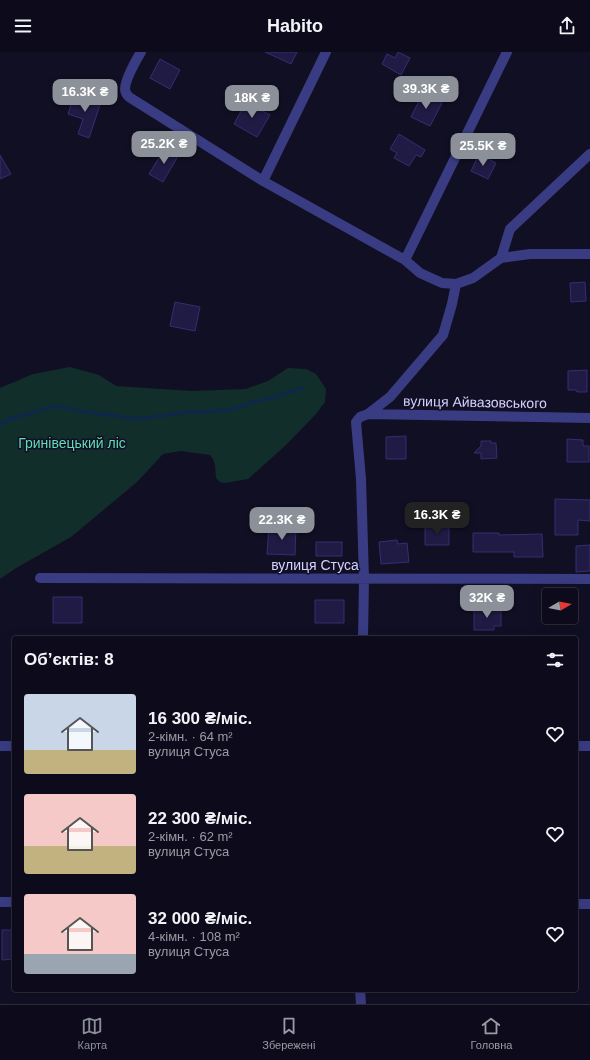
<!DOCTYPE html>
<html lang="uk">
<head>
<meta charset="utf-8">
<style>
	:root { --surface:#0d0b1b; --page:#1b1928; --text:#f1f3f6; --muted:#9a9ba3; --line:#2d2b3a; --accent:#8c9099 }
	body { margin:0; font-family:Arial,sans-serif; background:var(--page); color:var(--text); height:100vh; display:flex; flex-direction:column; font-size:15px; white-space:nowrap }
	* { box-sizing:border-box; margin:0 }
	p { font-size:13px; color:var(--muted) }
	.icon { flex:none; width:22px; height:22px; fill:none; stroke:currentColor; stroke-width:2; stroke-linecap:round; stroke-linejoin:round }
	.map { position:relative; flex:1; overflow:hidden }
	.sheet { position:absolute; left:12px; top:584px; width:566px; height:356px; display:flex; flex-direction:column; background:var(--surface); border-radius:4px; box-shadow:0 4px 16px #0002,0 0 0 1px var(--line) }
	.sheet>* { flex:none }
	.needle { width:26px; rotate:80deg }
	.buttons { position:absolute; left:542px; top:536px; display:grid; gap:8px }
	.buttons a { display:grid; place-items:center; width:36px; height:36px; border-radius:4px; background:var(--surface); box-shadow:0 4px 16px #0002,0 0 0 1px var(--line); font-size:20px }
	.price { position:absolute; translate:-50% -34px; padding:0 9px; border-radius:8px; background:var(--accent); color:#fff; font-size:13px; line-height:26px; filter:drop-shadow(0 1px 2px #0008) }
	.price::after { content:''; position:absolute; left:50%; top:24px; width:12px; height:9px; margin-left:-6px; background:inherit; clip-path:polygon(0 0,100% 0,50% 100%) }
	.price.current { background:#222; color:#fff }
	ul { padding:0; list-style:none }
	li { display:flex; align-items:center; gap:12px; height:100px; padding:0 12px }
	li span { display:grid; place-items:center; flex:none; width:112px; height:80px; border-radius:4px; color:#555 }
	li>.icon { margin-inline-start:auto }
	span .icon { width:48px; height:48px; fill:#fffc; stroke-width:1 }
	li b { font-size:17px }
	h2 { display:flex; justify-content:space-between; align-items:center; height:48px; padding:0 12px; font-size:17px }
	header { display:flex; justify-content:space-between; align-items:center; height:52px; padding:0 12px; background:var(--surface); font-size:18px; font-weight:700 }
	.dock { display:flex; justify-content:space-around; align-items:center; height:56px; border-top:1px solid var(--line); background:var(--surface); font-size:11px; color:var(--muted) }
	.dock a { display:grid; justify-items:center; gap:2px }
	.dock .current { color:var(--accent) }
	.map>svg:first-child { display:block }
	.green { fill:#122e2b }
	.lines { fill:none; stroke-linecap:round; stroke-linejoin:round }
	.stream { stroke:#0d2849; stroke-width:3.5 }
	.building { fill:#201b45; stroke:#362d71 }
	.street { stroke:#3a3c83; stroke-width:10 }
	.labels { text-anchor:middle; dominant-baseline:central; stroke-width:3; stroke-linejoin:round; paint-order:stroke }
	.street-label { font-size:14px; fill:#d4d2ff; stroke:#110f24 }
	.park-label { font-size:14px; fill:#5edeb5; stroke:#110f24 }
</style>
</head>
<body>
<header><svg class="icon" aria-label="menu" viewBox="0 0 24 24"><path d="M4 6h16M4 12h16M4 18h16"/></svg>Habito<svg class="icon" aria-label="share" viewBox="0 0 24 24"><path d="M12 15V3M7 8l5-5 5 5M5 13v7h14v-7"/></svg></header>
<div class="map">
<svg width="590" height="952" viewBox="0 0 590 952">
	<rect width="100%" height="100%" fill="#110f24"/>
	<path class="green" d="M70,315L99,323L116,334L192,339L246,337L268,329L288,316L306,317L316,322L326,337L325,350L315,363L286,393L248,427L225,431L220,430L216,426L215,413L213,407L210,403L181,399L163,402L137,430L71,485L16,516L0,527V336L33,322Z"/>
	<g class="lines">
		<path class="stream" d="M0,373L7,368L54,354L92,361L141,367L180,361L231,358L250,351L275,345L302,336"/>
	</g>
	<path class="building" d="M265,0H297L291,12Z
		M398,0L410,6L401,23L382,12L387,2L395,6Z
		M160,7L180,18L170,37L150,26Z
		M75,41L101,50L89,86L78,82L83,67L68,62Z
		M423,41L442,51L430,74L411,65Z
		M246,50L270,63L257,85L234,72Z
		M399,82L425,98L421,105L416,103L409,114L394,106L397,101L390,97Z
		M165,96L178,104L163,130L149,122Z
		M479,102L496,111L488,127L471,119Z
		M0,103L11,122L0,127Z
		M585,230L586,249L571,250L570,231Z
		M175,250L200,255L195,279L170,274Z
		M587,318V340H577L576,338H568V319Z
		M406,384V407H386V385Z
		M567,387L583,388V394H589V410H567Z
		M481,389H491V391H496L497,406L481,407V401H474L481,394Z
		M555,447L590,448V469L578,468V483H555Z
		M269,474L296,475L295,503L267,502Z
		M425,475H449V493H425Z
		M473,481H499V483L542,482L543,505H514V500H473Z
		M397,488L398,492L407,491L409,510L381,512L379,490Z
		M316,490H342V504H316Z
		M590,493V519L576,520V494Z
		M53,545H82V571H53Z
		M315,548H344V571H315Z
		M474,557H501V574H494V578H474Z
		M2,878H14V907L2,908Z"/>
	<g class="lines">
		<path class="street" d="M141,0C136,8 125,28 125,37C125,40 127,43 129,45L263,129L405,208L420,221L442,231L456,232L473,226L501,206L530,202H590
			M263,129L326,0
			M501,206L510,177L590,102
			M405,208L507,0
			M368,362L390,345L443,283L452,252L456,232
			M40,526L590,527
			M363,586L364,527L361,427L356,370L360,365L368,362L590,366
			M0,694H14
			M576,694H590
			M0,850H14
			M576,852H590
			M360,938L361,952"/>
	</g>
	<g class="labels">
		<g class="street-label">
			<text transform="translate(475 350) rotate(1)">вулиця Айвазовського</text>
			<text x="315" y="513">вулиця Стуса</text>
		</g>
		<g class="park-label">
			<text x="72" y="391">Гринівецький ліс</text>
		</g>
	</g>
</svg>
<div class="buttons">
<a><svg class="needle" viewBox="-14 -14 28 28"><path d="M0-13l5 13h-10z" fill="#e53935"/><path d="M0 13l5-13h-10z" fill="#9a9ba3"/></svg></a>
</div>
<b class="price" style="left:426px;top:58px">39.3K ₴</b>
<b class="price" style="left:85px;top:61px">16.3K ₴</b>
<b class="price" style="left:252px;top:67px">18K ₴</b>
<b class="price" style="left:164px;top:113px">25.2K ₴</b>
<b class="price" style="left:483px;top:115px">25.5K ₴</b>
<b class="price current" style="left:437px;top:484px">16.3K ₴</b>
<b class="price" style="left:282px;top:489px">22.3K ₴</b>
<b class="price" style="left:487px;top:567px">32K ₴</b>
<section class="sheet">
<h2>Об’єктів: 8<svg class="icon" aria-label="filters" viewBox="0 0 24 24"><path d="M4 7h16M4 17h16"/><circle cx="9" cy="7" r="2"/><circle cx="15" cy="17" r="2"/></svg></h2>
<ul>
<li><span style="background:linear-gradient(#c9d6e8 70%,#c2b280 0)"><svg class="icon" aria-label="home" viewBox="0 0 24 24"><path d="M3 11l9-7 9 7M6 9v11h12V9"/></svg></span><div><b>16 300 ₴/міс.</b><p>2-кімн. · 64 m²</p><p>вулиця Стуса</p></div><svg class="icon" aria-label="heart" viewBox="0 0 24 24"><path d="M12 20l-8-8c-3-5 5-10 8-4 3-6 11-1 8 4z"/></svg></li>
<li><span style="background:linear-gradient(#f6c9c9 65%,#c2b280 0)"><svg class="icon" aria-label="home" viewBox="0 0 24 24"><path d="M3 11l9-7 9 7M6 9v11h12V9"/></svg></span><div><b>22 300 ₴/міс.</b><p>2-кімн. · 62 m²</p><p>вулиця Стуса</p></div><svg class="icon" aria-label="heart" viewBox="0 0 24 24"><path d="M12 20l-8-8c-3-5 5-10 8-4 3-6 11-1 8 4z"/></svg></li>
<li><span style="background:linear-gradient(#f6c9c9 75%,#9aa5b1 0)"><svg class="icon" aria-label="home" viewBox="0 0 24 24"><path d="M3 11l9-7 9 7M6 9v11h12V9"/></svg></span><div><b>32 000 ₴/міс.</b><p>4-кімн. · 108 m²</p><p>вулиця Стуса</p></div><svg class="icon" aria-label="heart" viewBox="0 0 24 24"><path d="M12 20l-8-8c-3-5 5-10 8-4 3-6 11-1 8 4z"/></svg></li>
</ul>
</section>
</div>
<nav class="dock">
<a class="current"><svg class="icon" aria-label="map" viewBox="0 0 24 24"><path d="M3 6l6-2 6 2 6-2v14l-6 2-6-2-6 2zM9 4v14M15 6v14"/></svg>Карта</a>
<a><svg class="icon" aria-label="saved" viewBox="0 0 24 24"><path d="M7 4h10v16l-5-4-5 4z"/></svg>Збережені</a>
<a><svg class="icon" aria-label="home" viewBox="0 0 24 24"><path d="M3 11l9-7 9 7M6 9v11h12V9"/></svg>Головна</a>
</nav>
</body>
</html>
